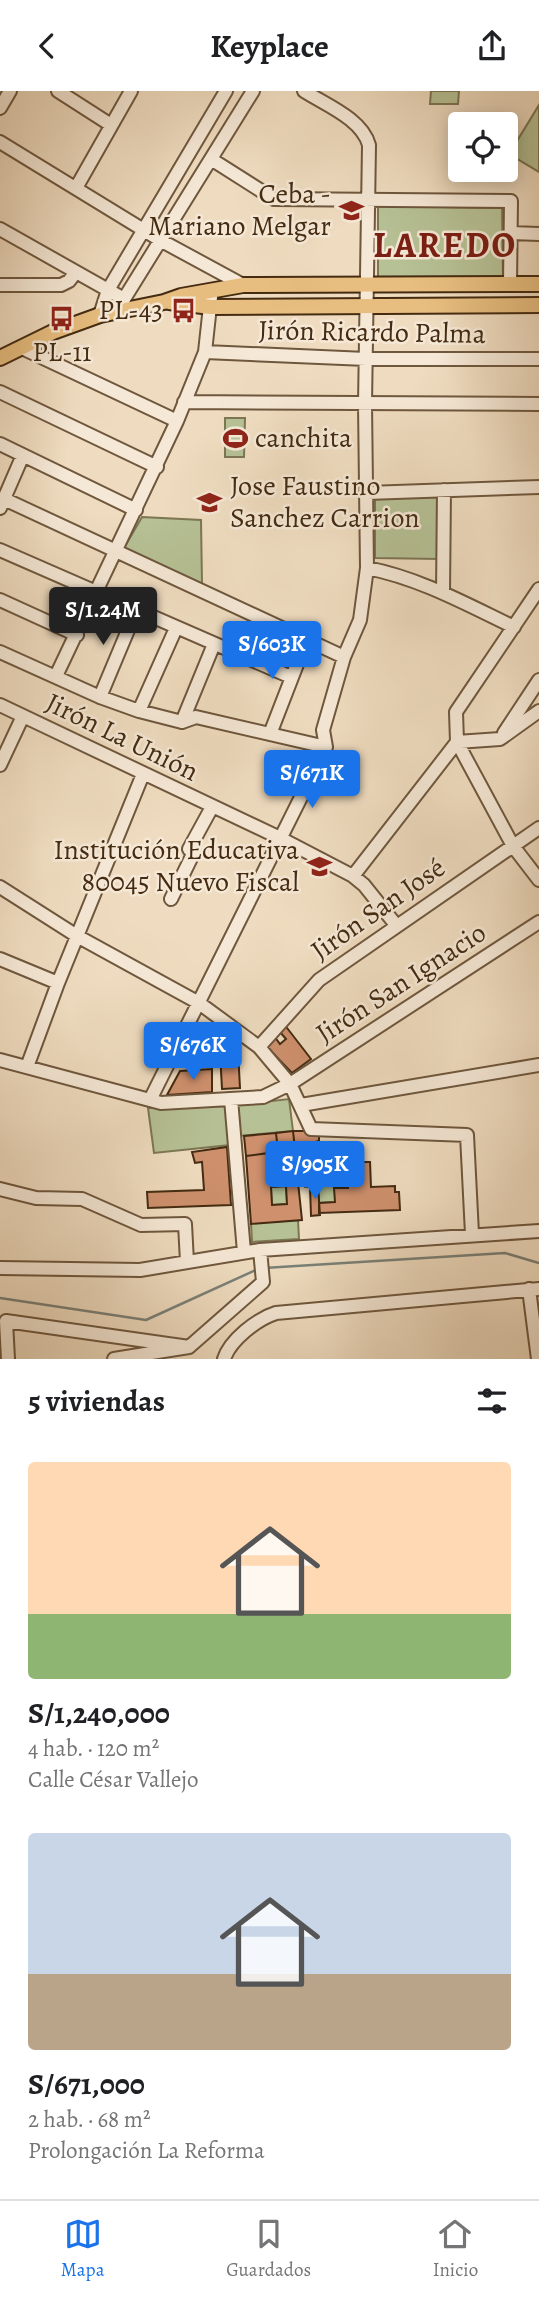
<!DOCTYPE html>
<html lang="es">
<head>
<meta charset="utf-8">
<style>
	:root { --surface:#fff; --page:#f2f2f2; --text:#202124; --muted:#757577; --line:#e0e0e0; --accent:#1a73e8 }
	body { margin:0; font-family:Alegreya,serif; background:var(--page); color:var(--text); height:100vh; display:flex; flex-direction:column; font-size:26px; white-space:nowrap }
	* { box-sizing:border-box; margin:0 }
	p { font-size:23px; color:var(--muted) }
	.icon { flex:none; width:38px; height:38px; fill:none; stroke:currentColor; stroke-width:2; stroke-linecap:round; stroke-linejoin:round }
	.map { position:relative; height:1268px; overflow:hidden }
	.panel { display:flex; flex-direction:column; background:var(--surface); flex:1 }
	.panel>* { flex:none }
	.fabs { position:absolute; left:448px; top:21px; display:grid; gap:14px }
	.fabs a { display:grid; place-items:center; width:70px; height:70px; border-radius:7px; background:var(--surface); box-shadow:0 4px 18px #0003; font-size:35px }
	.price { position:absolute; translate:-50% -60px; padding:0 16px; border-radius:7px; background:var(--accent); color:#fff; font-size:23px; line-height:46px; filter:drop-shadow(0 2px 4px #0008) }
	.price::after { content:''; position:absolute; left:50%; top:42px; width:21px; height:16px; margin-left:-10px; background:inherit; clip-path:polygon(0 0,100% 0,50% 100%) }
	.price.selected { background:#222; color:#fff }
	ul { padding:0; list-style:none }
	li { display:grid; align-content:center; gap:14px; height:371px; padding:0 28px }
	li span { display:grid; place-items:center; height:217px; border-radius:7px; color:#555 }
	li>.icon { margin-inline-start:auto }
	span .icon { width:126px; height:126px; fill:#fffc; stroke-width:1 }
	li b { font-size:30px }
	h2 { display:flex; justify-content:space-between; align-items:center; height:84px; padding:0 28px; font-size:30px }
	header { display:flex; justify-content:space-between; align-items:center; height:91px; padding:0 28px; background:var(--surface); font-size:32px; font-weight:700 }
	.menu { display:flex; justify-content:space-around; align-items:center; height:98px; border-top:2px solid var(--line); background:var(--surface); font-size:19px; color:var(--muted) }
	.menu a { display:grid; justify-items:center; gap:4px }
	.menu .selected { color:var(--accent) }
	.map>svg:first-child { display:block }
	.green { fill:#b6c195; stroke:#7d7653; stroke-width:2 }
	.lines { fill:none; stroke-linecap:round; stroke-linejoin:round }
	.stream { stroke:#7a8078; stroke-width:2.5 }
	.building { fill:#ce906d; stroke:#442b11; stroke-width:2; fill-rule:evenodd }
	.minor-casing { stroke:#6f573d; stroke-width:16 }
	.major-casing { stroke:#442b11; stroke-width:18 }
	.minor { stroke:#f5e8d6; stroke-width:12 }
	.major { stroke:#e8be80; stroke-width:14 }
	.labels { text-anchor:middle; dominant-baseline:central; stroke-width:5; stroke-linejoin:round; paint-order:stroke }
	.poi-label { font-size:28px; fill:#442b11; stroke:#f5e8d6; text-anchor:end }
	.street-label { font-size:28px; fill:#442b11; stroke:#f5e8d6 }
	.district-label { font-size:35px; font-weight:bold; letter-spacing:2px; fill:#7a1f14; stroke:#f5e8d6 }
</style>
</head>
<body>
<header><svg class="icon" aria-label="back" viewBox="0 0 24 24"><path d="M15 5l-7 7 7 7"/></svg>Keyplace<svg class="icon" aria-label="share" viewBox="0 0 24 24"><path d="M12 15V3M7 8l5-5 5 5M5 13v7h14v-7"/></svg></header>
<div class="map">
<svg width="539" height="1268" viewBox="0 0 539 1268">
	<rect width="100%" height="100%" fill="#efdcc0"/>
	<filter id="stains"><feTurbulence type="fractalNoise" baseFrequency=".00286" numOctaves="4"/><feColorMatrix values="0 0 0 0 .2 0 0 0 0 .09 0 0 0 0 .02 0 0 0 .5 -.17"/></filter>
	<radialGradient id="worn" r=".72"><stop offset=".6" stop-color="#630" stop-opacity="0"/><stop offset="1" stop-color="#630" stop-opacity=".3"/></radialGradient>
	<path class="green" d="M431,0H459L458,13H430Z
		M539,14V81L509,63Z
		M378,115L502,117L503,187H378Z
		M225,327H245L244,366H225Z
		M375,405L439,406V468L375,467Z
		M142,426L201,429L202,493L124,457Z
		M289,1008L293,1040L239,1045L236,1014Z
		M227,1015L230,1054L154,1062L148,1017Z
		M334,1080H347L348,1097L335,1098V1111L319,1112L318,1096H305L304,1081H315L316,1092H325L326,1089L334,1088Z
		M286,1095L287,1113L272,1114L271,1096Z
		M298,1129L299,1148L252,1151L251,1132Z"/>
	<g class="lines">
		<path class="stream" d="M264,1177L505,1162L539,1172
			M0,1207L146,1229L258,1178"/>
	</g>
	<path class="building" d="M284,933L311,968L292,982L266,955L274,945L280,953L286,948L279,940Z
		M231,954L238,960L240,997L222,998L220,961L225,955Z
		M212,978V1001L167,1004L180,980Z
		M293,1040L296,1067L279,1069L276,1042Z
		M293,1040H319V1050L315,1051V1058H295Z
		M276,1042L278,1061L246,1065L244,1045Z
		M227,1056L231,1114L148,1117L147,1101L204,1099L202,1071L195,1072L192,1061Z
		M269,1062L271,1084L297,1082L302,1129L251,1133L246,1065ZM286,1095L287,1113L272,1114L271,1096Z
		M361,1065V1071H370L371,1096L395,1095V1101H399L400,1119L319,1122V1112L335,1111L334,1097H348L347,1080H333V1066Z
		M318,1095L320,1124L311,1125L310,1096Z"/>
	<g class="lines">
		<defs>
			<path id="minor" d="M58,0L111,34
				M0,17L10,0
				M0,51L160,149L243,194
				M211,68L274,108L511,110L510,194
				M76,97L131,0
				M0,138L124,208
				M511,142L539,143
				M0,194H61L69,190L76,181
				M123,219L124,208L253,0
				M100,224L108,199L226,0
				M22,257L177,330
				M205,261L366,268H539
				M0,301L157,376
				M184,311L539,313
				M0,353L136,419
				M367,402L539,396
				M4,408L344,566
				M0,417L23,364
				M0,459L291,586
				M367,477C419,487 466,513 514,536
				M539,498L456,621L457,651L513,755L539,789
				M443,502L444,399
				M0,509L77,544
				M0,561L100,606L139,620L182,631
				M56,585L177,330L205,261L211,206
				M100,606L136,520
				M0,614L280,747L353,785L364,794L396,834
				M139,620L176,537
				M182,631L196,626L326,656
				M182,631L214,553
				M504,642L539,589
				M270,643L306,550
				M0,674L23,625
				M353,785L457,651L500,648L539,620
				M0,796L77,845L199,912L259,956L290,993L311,1038L467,1044L472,1143
				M171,808L194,761L189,758L212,716
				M0,868L58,892
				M259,956L319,889L539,737
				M0,969L161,1012L263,1006L290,993L539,831
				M27,976L58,892L143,683
				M231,1008L244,1161
				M150,1009L326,656L323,639L344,566L360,529L367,477L365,313L369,54C362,28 326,14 304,0
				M301,1014L539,974
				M0,1098L36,1107L82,1108L141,1134L185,1133L187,1171
				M0,1177L140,1179L260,1159L539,1140
				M529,1198L538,1268
				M8,1268L6,1230L189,1256
				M114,1268L189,1256L263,1191L260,1159
				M224,1268C230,1249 257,1228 276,1222L539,1198"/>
			<path id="major" d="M169,211L211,216L539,214
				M0,267L53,241L100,224L164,211L181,205L243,194L539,193"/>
		</defs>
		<use href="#minor" class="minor-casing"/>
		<use href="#major" class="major-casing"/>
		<use href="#minor" class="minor"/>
		<use href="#major" class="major"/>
	</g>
	<defs>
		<symbol id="school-bare" viewBox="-9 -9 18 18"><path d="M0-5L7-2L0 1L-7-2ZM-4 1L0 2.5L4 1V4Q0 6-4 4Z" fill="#8f2418" stroke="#f5e8d6" stroke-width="2.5" paint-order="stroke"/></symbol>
		<symbol id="bus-bare" viewBox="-9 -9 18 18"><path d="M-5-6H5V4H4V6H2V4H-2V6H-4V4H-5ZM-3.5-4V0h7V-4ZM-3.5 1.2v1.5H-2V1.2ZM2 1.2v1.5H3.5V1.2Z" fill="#8f2418" stroke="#f5e8d6" stroke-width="2.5" paint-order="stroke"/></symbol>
		<symbol id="stadium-bare" viewBox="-9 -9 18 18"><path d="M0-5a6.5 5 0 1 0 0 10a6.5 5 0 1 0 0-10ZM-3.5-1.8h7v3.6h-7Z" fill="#8f2418" stroke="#f5e8d6" stroke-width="2.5" paint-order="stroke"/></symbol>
	</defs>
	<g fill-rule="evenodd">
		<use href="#school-bare" x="334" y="102" width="35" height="35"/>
		<use href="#bus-bare" x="166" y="202" width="35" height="35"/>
		<use href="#bus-bare" x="44" y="210" width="35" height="35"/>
		<use href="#stadium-bare" x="218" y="330" width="35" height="35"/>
		<use href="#school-bare" x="192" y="394" width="35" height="35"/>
		<use href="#school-bare" x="302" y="758" width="35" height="35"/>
	</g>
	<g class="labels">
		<g class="poi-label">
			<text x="331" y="103">Ceba -<tspan x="331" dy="32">Mariano Melgar</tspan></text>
			<text x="163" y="219">PL-43</text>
			<text x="62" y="261" text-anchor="middle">PL-11</text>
			<text x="255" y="347" text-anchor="start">canchita</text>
			<text x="230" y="395" text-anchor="start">Jose Faustino<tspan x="230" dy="32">Sanchez Carrion</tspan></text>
			<text x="299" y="759">Institución Educativa<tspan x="299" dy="32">80045 Nuevo Fiscal</tspan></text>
		</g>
		<g class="street-label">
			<text transform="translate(372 241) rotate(1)">Jirón Ricardo Palma</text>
			<text transform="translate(122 646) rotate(26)">Jirón La Unión</text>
			<text transform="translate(378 818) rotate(-35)">Jirón San José</text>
			<text transform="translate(401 892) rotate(-33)">Jirón San Ignacio</text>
		</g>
		<g class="district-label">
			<text x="445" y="154">LAREDO</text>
		</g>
	</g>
	<rect width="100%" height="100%" filter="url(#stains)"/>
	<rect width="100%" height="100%" fill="url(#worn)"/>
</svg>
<div class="fabs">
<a><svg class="icon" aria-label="locate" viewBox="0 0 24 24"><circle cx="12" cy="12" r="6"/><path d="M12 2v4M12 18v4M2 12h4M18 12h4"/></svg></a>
</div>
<b class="price selected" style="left:103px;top:556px">S/1.24M</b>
<b class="price" style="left:272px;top:590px">S/603K</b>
<b class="price" style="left:312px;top:719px">S/671K</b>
<b class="price" style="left:193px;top:991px">S/676K</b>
<b class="price" style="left:315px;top:1110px">S/905K</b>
</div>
<section class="panel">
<h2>5 viviendas<svg class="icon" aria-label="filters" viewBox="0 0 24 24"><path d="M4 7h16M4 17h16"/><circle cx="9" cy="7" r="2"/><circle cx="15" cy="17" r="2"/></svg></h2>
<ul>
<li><span style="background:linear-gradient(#ffd9b3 70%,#8fb573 0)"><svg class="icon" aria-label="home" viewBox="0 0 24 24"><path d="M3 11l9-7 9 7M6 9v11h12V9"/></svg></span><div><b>S/1,240,000</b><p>4 hab. · 120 m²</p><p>Calle César Vallejo</p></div></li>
<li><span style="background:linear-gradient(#c9d6e8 65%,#b9a48a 0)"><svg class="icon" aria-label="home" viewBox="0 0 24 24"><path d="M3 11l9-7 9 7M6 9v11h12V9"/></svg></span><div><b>S/671,000</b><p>2 hab. · 68 m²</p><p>Prolongación La Reforma</p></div></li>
</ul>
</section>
<nav class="menu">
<a class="selected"><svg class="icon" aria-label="map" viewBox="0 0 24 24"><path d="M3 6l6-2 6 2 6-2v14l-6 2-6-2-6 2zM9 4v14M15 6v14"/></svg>Mapa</a>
<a><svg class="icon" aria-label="saved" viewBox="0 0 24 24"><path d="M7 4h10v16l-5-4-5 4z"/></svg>Guardados</a>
<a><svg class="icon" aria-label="home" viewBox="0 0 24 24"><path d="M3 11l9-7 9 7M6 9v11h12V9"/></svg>Inicio</a>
</nav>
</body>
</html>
